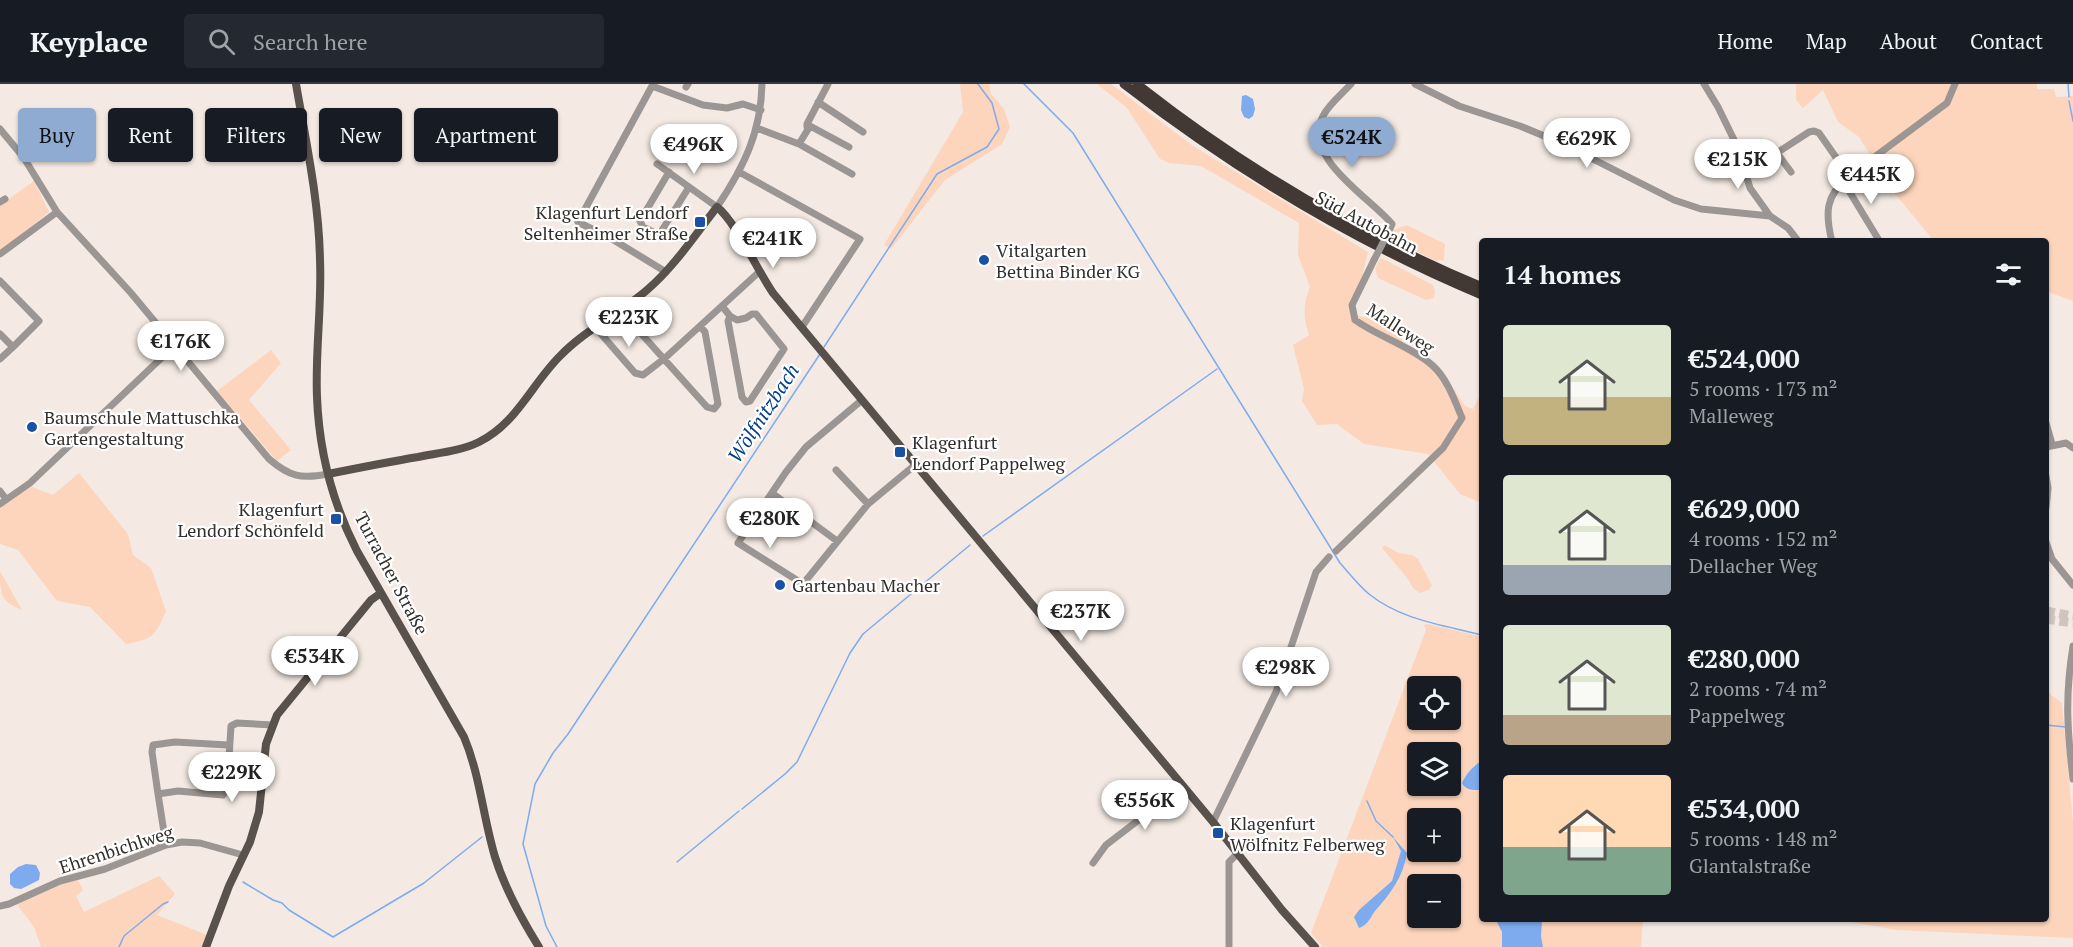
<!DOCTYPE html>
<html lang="en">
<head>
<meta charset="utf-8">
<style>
	:root { --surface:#171b24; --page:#242831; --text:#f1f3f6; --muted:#9ea1a6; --line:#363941; --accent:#90abd1 }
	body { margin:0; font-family:"PT Serif",serif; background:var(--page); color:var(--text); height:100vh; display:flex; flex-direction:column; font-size:22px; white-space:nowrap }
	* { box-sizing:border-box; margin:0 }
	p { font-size:20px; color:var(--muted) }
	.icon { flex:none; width:33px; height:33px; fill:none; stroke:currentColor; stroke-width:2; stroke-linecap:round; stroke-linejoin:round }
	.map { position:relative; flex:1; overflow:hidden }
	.drawer { position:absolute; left:1479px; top:154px; width:570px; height:684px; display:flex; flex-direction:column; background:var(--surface); border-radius:6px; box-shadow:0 2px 4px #0004 }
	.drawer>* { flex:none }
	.banner { position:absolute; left:18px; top:24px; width:570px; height:54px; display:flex; gap:12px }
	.buttons { position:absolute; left:1407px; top:592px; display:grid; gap:12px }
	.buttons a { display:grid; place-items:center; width:54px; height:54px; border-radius:6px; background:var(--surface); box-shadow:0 2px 4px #0004; font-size:30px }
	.price { position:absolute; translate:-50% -51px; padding:0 14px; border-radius:21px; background:#fff; color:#222; font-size:20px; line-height:39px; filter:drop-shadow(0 2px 3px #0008) }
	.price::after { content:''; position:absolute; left:50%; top:36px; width:18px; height:14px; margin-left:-9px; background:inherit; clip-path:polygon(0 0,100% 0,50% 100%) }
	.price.on { background:var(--accent); color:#111 }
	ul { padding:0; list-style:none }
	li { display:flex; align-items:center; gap:18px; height:150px; padding:0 24px }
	li span { display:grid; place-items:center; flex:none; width:168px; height:120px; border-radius:6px; color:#555 }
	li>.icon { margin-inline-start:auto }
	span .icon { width:72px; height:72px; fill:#fffc; stroke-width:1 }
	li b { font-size:26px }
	h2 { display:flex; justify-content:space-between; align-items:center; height:72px; padding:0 24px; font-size:26px }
	.tag { padding:0 21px; border-radius:6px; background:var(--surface); box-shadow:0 2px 4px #0004; font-size:21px; line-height:54px }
	.tag.on { background:var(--accent); color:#111 }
	header { display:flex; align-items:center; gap:36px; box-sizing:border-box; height:84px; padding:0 30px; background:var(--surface); border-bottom:2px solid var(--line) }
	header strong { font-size:28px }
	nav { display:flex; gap:33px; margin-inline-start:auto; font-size:21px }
	.search { width:420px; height:54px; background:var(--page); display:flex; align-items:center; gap:15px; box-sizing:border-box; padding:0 21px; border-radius:6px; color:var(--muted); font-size:22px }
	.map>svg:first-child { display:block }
	.green { fill:#fcd5bc; fill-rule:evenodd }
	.water { fill:#7eabee }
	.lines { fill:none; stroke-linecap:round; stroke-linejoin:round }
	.stream { stroke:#7eabee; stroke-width:1.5 }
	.highway-tunnel { stroke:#cdc5be; stroke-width:9; stroke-dasharray:9 4.5; stroke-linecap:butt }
	.minor { stroke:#9b9693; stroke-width:7 }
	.major { stroke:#59514c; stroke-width:8 }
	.highway { stroke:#423934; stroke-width:9 }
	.minor-bridge { stroke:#9b9693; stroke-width:7 }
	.poi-dot { fill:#1952a4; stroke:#fff; stroke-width:2 }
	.labels { text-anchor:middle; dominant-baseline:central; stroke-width:4.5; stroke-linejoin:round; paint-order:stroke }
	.poi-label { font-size:18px; fill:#332f2c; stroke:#fff; text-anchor:start }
	.street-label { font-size:18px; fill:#332f2c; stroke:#fff }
	.water-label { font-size:20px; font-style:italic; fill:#023e8a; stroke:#fff }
</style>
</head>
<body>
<header>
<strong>Keyplace</strong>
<div class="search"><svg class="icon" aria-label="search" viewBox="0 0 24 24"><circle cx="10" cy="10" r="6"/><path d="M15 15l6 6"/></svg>Search here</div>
<nav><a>Home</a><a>Map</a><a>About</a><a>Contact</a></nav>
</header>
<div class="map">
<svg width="2073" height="863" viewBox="0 0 2073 863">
	<rect width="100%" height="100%" fill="#f4eae3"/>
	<path class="green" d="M960,0H989L991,10L1004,25L1010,43L1002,60L945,96L891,165L884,161L963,28Z
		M1097,0H1111L1193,62L1368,168L1352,231L1388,237L1400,247L1403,261L1440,285L1465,322L1473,325L1482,307V419L1460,410L1428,370L1364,360L1337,340L1317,341L1302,317L1304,305L1293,261L1309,251C1303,233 1303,220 1310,203L1298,171L1299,139L1201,82L1169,79L1160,75L1127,24Z
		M1796,0H2037V5H2054L2056,13L2073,12V217L2046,207V158L1934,157L1891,105L1859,53L1838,38L1823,6L1803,24L1796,16Z
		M34,97L49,128L0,168V121Z
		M1407,141L1445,160L1444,176L1436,177L1393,156L1391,152L1394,146Z
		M1381,174L1433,201L1435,208L1434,214L1426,216L1380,195L1377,192L1375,184Z
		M271,266L281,279L249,316L291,366L277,377L217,307Z
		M79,389L128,450L133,471L151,484L166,527C155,552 154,555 126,560L90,523L57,517L18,466L0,460V423L30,402L53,411Z
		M1384,461L1399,469L1412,471L1418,475L1432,501L1429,506L1420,509L1413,504L1408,495L1382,464Z
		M0,487L22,526C0,517 0,510 0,487Z
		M1428,540L1482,553V836H1643L1641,863H1323L1311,849L1426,546L1424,541ZM1418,603H1450V636H1418ZM1418,669H1450V702H1418ZM1418,735H1450V768H1418ZM1418,801H1450V834H1418Z
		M2046,604L2051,611L2062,619L2073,739V854L1896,846L1841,836H2046Z
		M159,792L175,810L157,831L207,851L204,863H41L34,843L18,822L19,819L64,798L77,794L83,806L76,812L84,828Z"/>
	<path class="water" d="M1246,11L1253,15L1255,25L1253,32L1249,35L1244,33L1241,26L1242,12Z
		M1482,676V706C1474,706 1466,707 1462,699C1467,688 1473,683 1482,676Z
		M1393,753L1407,769C1403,793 1391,809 1375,827C1370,834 1368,841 1359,844L1354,833L1359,826L1392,797L1401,767Z
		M26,780L36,781L40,789L39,796L21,805L14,804L10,800V790L18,783Z
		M1496,836H1542L1541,852L1543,863H1502V848Z"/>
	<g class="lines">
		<path class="stream" d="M1024,0L1073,49L1340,479C1349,489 1358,501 1369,510C1401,536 1443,541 1482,551
			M2068,0L2069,13
			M2069,17L2073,37
			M824,263L937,90L987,63L999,45L992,19L978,0
			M983,452L1217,285
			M2046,641L2066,643
			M1367,717L1376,737L1393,753
			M742,725L785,690L797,678L850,569L863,550L970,461
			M677,778L739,727
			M243,798L273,816L282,819L289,826L333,853L424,799L482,753
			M119,863L124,852L163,820L168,818
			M557,863L546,842L523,760L535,700L553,669L568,650L820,270"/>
		<path class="highway-tunnel" d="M2046,527L2073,532
			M2046,535L2073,539"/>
		<path class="minor" d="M1351,0C1342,10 1329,20 1323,32C1301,74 1371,114 1392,140L1389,147
			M1415,0L1459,22L1520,42L1561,59L1674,116L1701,125L1770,132L1788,144L1799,158
			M1704,0L1718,23L1738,64L1750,104L1770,132
			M686,3L688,0
			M818,18L863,48
			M807,43V40L828,0
			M757,44L799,60L810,42L849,63
			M0,45L24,74L57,128L131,209L269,375C290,393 301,395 328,390
			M799,60L852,90
			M1777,69L1791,88
			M657,80L717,123C744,83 761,48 762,0
			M669,88L640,137L643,143L659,151L689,103
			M739,88L860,155L802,243
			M1746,89L1809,48L1814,47L1819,49L1849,92
			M1843,97L1880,158
			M0,118L5,115
			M1832,158C1825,129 1825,112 1849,92L1947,19L1955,0
			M0,170L57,128
			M666,188L612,155L578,138L652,2L703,21L727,24L743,20L761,26
			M0,197L39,237L13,263
			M722,222L730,232L728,237L742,313L746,318L750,317L784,265L756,230H752L746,234L737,236L730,232
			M620,226L707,323L714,325L718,320L705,248L700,242
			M595,243L635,289L643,291L665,274L759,188
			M0,250L13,263L0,275
			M862,316L806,363L786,388L738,459L803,500L868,420L915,381
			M2046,339L2052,360
			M2046,363L2066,359L2073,364
			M836,386L868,420
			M2046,392L2048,404L2046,424
			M0,407L6,415
			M772,409L837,457
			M0,420L30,399L175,261
			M2046,458L2052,475L2073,501
			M1336,467L1443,364L1462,334C1455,317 1447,294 1432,281C1410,262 1379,253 1355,236L1352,221L1374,176
			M2073,562C2065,611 2067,645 2073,695
			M158,710L152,668L153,661L175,658L228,661
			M1213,738L1276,608L1316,488L1329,473
			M166,761L158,710L178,707L223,711L227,705L231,642L237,639L273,641
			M1093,779L1106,761L1183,702
			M0,822L9,820L60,797L105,785L166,761L182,758L200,759L243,771
			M1229,863V778L1236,771V766"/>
		<path class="major" d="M296,0C306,58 319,117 320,176C322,222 315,268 317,313C319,366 333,420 357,467L464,653C480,691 483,733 495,773C505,805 521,834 539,863
			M328,390C358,384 388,378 418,373C438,369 461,367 479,358C517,339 531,301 560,272C585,246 619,230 647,206C674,183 695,151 717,123C736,138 757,186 773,209L1213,738L1282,826L1315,863
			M206,863L229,802L250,758L259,728L266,660L277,631L371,516L381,509"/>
		<path class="highway" d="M1124,0C1235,86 1353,157 1482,211
			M1137,0C1242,83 1358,151 1482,203"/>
		<path class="minor-bridge" d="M1374,176L1389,147"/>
	</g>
	<g class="poi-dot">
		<rect x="694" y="132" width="12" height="12" rx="3"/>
		<circle cx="984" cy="176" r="6"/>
		<circle cx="32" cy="343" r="6"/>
		<rect x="894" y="362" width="12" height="12" rx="3"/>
		<rect x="330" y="429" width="12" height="12" rx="3"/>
		<circle cx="780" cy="501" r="6"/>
		<rect x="1212" y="743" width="12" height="12" rx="3"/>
	</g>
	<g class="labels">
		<g class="poi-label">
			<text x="688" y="128" text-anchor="end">Klagenfurt Lendorf<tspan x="688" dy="21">Seltenheimer Straße</tspan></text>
			<text x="996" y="166">Vitalgarten<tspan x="996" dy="21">Bettina Binder KG</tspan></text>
			<text x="44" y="333">Baumschule Mattuschka<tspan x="44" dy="21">Gartengestaltung</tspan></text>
			<text x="912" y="358">Klagenfurt<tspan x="912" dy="21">Lendorf Pappelweg</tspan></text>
			<text x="324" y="425" text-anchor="end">Klagenfurt<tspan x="324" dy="21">Lendorf Schönfeld</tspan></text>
			<text x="792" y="501">Gartenbau Macher</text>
			<text x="1230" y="739">Klagenfurt<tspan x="1230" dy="21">Wölfnitz Felberweg</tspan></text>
		</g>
		<g class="street-label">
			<text transform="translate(1367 138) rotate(28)">Süd Autobahn</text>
			<text transform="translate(1401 244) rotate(33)">Malleweg</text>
			<text transform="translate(392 489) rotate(62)">Turracher Straße</text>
			<text transform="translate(116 765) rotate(-18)">Ehrenbichlweg</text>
		</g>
		<g class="water-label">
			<text transform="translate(763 329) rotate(-57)">Wölfnitzbach</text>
		</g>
	</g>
</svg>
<div class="buttons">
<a><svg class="icon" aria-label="locate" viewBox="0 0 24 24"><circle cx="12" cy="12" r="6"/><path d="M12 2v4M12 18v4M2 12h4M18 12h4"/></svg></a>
<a><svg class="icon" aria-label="layers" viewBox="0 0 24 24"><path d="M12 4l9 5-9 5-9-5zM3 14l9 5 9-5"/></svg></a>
<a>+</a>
<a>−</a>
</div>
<b class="price on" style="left:1352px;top:84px">€524K</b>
<b class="price" style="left:1587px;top:85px">€629K</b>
<b class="price" style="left:694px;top:91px">€496K</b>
<b class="price" style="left:1738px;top:106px">€215K</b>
<b class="price" style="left:1871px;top:121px">€445K</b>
<b class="price" style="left:773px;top:185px">€241K</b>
<b class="price" style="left:629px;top:264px">€223K</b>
<b class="price" style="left:181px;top:288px">€176K</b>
<b class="price" style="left:770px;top:465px">€280K</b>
<b class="price" style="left:1081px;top:558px">€237K</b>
<b class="price" style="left:315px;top:603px">€534K</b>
<b class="price" style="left:1286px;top:614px">€298K</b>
<b class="price" style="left:232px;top:719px">€229K</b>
<b class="price" style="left:1145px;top:747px">€556K</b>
<div class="banner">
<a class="tag on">Buy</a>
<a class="tag">Rent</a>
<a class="tag">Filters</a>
<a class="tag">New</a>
<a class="tag">Apartment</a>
</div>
<section class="drawer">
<h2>14 homes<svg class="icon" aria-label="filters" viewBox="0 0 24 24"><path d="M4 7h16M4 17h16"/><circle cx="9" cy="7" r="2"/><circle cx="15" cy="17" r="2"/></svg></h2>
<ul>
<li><span style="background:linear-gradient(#dfe7d0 60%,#c2b280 0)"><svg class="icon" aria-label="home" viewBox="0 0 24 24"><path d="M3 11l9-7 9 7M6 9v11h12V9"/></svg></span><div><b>€524,000</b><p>5 rooms · 173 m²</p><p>Malleweg</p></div></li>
<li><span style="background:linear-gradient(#dfe7d0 75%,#9aa5b1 0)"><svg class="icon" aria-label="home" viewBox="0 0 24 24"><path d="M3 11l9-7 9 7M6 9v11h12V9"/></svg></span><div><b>€629,000</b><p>4 rooms · 152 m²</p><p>Dellacher Weg</p></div></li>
<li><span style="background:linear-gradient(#dfe7d0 75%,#b9a48a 0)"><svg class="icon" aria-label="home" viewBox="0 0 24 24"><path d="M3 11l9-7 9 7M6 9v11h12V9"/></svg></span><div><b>€280,000</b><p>2 rooms · 74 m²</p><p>Pappelweg</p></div></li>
<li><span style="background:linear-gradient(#ffd9b3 60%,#7fa58c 0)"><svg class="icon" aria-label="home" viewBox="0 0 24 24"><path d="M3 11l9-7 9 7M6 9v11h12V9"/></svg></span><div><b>€534,000</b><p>5 rooms · 148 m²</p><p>Glantalstraße</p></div></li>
</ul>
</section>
</div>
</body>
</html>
